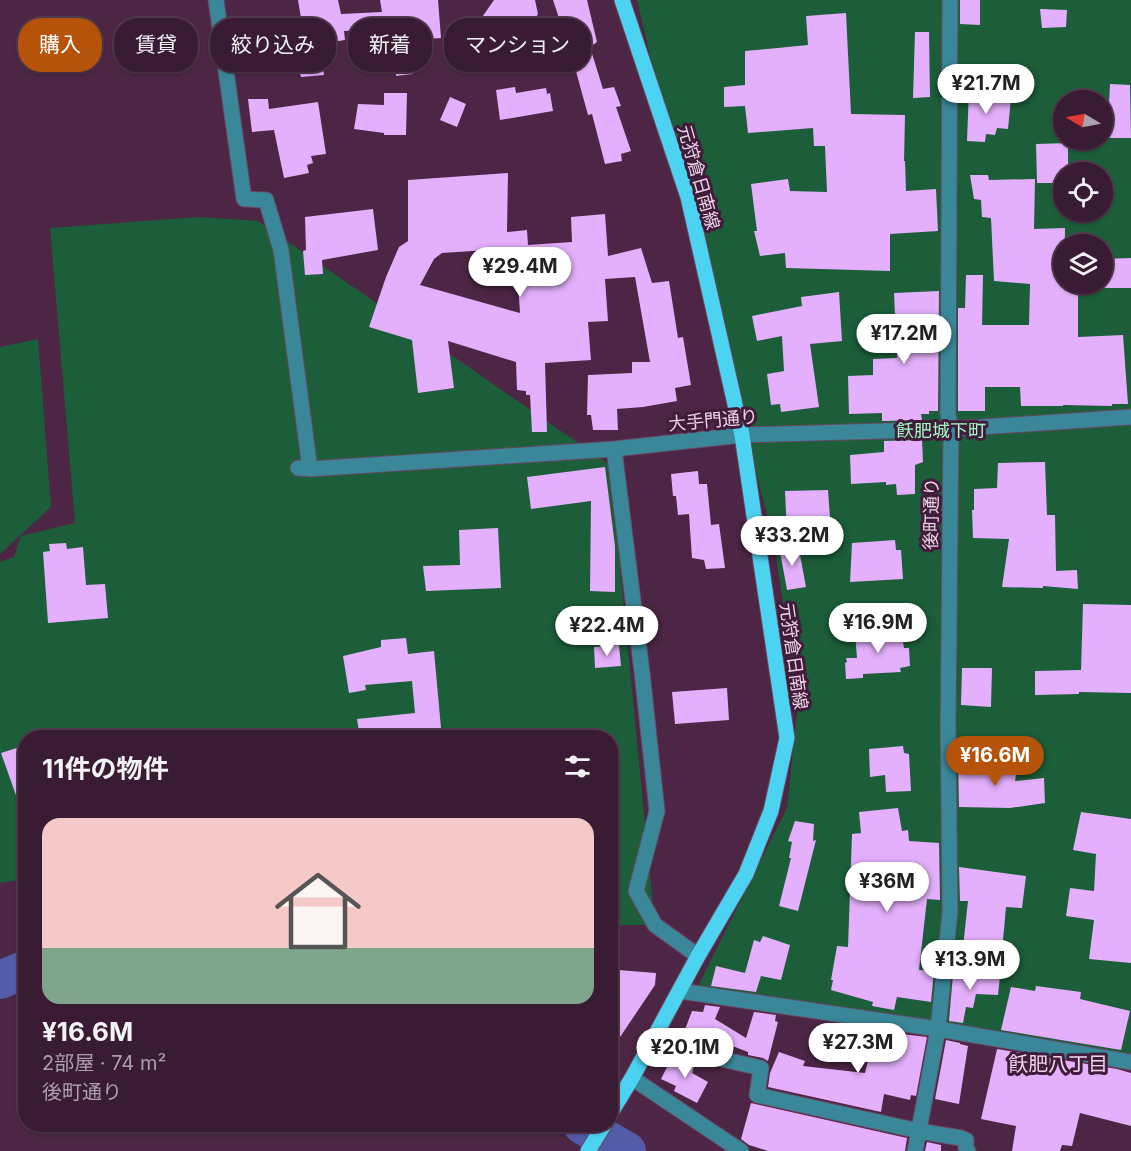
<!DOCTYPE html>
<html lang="ja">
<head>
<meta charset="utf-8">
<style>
	:root { --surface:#391c33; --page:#44293f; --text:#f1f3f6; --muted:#aba1ac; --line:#533a4e; --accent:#b45309 }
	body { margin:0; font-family:Inter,"Noto Sans JP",sans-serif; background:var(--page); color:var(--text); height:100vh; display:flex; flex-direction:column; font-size:22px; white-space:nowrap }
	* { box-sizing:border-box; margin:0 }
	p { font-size:20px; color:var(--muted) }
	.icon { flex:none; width:33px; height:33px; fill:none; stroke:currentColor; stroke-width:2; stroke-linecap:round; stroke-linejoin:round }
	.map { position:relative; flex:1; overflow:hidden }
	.panel { position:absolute; left:18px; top:730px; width:600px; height:402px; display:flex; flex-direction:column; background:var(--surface); border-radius:24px; box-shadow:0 2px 4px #0004,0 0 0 2px var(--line) }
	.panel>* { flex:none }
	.top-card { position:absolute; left:18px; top:18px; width:600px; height:54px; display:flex; gap:12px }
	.needle { width:39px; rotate:280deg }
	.tools { position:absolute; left:1053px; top:90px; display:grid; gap:12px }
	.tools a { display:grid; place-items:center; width:60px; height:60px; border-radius:50%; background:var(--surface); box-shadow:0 2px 4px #0004,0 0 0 2px var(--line); font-size:30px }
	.price { position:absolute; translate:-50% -51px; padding:0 14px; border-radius:21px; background:#fff; color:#222; font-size:20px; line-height:39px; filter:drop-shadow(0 2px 3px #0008) }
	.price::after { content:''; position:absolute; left:50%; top:36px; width:18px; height:14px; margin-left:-9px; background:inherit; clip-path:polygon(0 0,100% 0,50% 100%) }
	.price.selected { background:var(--accent); color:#fff }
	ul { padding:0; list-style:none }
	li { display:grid; align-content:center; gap:12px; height:318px; padding:0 24px }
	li+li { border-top:2px solid var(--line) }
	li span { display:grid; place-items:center; height:186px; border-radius:18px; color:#555 }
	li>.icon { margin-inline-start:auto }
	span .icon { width:108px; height:108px; fill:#fffc; stroke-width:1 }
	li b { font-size:26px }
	h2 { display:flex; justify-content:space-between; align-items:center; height:72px; padding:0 24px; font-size:26px }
	.chip { padding:0 21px; border-radius:24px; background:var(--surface); box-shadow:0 2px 4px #0004,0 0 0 2px var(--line); font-size:21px; line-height:54px }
	.chip.selected { background:var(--accent); color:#fff }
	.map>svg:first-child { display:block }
	.green { fill:#1b5e39; fill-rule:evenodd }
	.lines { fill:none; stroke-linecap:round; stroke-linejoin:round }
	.river { stroke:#525ca7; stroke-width:38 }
	.building { fill:#e4affc; fill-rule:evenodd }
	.minor-casing { stroke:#694661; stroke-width:17 }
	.major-casing { stroke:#694661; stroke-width:17 }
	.minor { stroke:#398799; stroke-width:15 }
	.major { stroke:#4bd3f1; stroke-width:15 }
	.labels { text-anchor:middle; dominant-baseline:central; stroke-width:6; stroke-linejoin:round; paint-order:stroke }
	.street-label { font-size:18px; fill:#edd5e7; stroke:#411c3a }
	.park-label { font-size:18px; fill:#a1fcc2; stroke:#411c3a }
	.neighbourhood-label { font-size:20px; fill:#edd5e7; stroke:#411c3a }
</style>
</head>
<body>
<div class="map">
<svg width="1131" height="1151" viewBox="0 0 1131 1151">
	<rect width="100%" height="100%" fill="#4c2644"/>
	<path class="green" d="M637,0H1131V1062L694,994L787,808L798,703L773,536L723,353L674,156ZM1064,100H1102V140H1064ZM1064,172H1102V212H1064ZM1064,244H1102V284H1064Z
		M198,217L258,221L610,465L655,925H611L610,738H26L25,879L0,883V562L14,557L21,536L75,523L50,228Z
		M38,339L51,507L0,554V347Z"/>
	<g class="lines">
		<path class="river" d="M0,980L26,969
			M582,1125L627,1151"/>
	</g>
	<path class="building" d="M298,0H338L341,14L382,12L380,0H438L441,38L411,40L413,74L396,76L393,28L344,31L345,40L320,44L324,75L301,77L298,66L284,68L279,34L303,30Z
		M494,0H535L538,14L511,58L471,33Z
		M553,0H587L597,42L590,47L603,89L614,87L621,106L616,107L631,151L621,154L622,161L605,164L592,114L588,115L563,24H561Z
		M960,0H980V25L960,24Z
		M1040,9L1067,10L1066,27L1042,28Z
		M846,13L851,114L905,115L904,161H905L906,191L936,189L938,231L890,234V271L786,268L785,253L760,256L754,231H757L751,184L788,179L790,191L827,192L825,146H814L813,128L748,133L745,106L724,107V87L745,85V51L808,45L806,16Z
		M915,32H929L930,97L913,98Z
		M1110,84L1130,85L1131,138H1105L1104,104H1109Z
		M515,87L516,93L546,88L547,94L550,93L553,111L500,120L496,90Z
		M969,90H989L990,96L1011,98L1008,129L997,128L995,135L986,134L985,142L967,141Z
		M384,93H407L406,135H384V133L354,129L358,104L384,105Z
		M450,97L466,104L457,127L440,120Z
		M248,99H268L269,109L318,102L326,154L311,156L313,163L307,165L309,173L284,178L274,130L252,132Z
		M1068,143V172H1064V183H1037L1036,144Z
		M508,173L507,232L527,230L528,245L572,242L571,217L605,214L608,256L641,248L652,283L669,281L678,338L683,337L691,385L675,388L677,401L643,407L617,409L618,430H593L591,415H587L588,375L632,373V362H650L635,277L605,279L608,321L588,322L591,360L545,363L547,432H532L530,395H526V391L517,390L516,362L448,341L454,388L418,393L412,340L369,327L386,277L399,247L408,241V180ZM518,248L519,282H518L520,313L420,285L434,259L442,253Z
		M970,175H988L989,180L1035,179L1034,229L1065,228L1064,284H1078V337L1123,335L1128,404H1112V406L1063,405V406H1021L1020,387H985V411H958V308H965L966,275H983L982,325H1029L1030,284L994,281L991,218L982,217L981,200L974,199Z
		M373,209L378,250L322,260L323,274L305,275L303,251L306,250L305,217Z
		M1131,258V288H1102V259Z
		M939,291L938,411H929V414H921L922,420L882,421V413L849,414L848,376L873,375V359L897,358L894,293Z
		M839,292L842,341L810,344L819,407L781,412L780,404L771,405L767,374L784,371L782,336L757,341L752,316L802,306L801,297Z
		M922,440L923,462L915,465V494L897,495L896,484L886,485V482L851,484L850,455L884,452V441Z
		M1045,462L1047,515H1055L1056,571L1077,570L1078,589L1043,586V588L1002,587L1009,539L973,538L972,510H974V489L997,488L998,463Z
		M605,467L615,546V592L590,591L591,501L531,509L527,477Z
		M698,471L699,484H707L711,525L719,524L725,568L706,569L704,560L692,558L689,514L678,515L676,496H673L671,474Z
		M828,490L831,532L787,533L785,491Z
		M498,528L501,588L426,591L423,566L460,565L459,530Z
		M895,540L896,550H901L903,579L850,582L852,543Z
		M66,543L67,549L83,547L86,585L105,584L108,618L48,623L43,552L50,551L49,544Z
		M798,544L806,587L787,590L779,546Z
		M1083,604L1131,605V693L1079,692V694L1035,695V671L1081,670Z
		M901,628L904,648H909L910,666L900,668L901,672L863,674V678L846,679L845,663L847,662L846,658H857L855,633Z
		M406,638L408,654L434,651L441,728L378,734V738H360L357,719L415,713L412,681L365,685L366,690L349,693L343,656L381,647V640Z
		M619,645L621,666L595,668L594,647Z
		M962,668H992L991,707L961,705Z
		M727,688L729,720L675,724L672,692Z
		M903,746L904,753L909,754L911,791L886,792L885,775L870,777L869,749Z
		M20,747L26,763V815H23L1,753Z
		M958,755H974L975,765L1016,774L1015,781L1044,778L1045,803L1010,808L959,807Z
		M898,808L902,831L908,830L909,841L939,843L940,900L927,899L919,970L934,971L931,1002L897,997L894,1010L872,1006L873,1002L831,990L833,980H831L837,946L848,947L852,834L861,833L859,812Z
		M1081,812L1131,819V963L1089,959L1094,920L1066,916L1070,888L1094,891L1096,854L1073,850Z
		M795,821L814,824L813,841L816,840L798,911L779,906L791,858H789L792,842L788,841Z
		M959,867L1026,876L1022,908L1006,907L1002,951L963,947L968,901H960Z
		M763,936L790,945L781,980L761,976L756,992L711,986L716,966L745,973L754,940L760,942Z
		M961,969L1000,976L998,995L976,994L973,1008L966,1007L963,1023L949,1021L953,974H961Z
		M618,970L656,973L655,985L610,1052V1005L616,1007Z
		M1036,986L1081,992L1080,999L1130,1011L1121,1050L1001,1030L1011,987L1035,991Z
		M705,1005L720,1007L715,1019L746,1038L754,1012L776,1015L775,1021L778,1022L768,1061L763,1058L748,1055V1052L714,1039L712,1045L703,1042L702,1045L681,1040L692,1011L703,1012Z
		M875,1031L927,1037L916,1096L911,1095L910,1100L884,1094L881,1112L768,1087L770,1073L779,1052L805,1061L803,1066L865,1073Z
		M946,1040L960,1043V1044L968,1046L959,1104L935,1099Z
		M997,1049L1117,1069L1131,1073V1126L1080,1113L1072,1146L1062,1145L1060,1151H1012L1016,1126L981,1119Z
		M672,1057L695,1063L692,1073L708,1082L697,1103L674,1091L676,1086L661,1079Z
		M751,1103L907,1138L905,1151H768L749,1145L741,1139Z
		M927,1142L941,1145V1151H925Z"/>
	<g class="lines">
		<defs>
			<path id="minor" d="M216,0L244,199L266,200L281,250L310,469
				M614,449L642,672L657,811L636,891L655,925L698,956
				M298,468L310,469L614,449L742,435L951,429L1131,417
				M680,991L938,1029L1131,1062
				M677,1049L761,1068L757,1095L919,1131L961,1138L966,1140V1149L968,1151
				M632,1078L741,1151
				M915,1151L938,1029L950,912L948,728L951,429L948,415L950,0"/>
			<path id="major" d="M610,1114L632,1078L698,956L746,874L771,811L787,738L742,435L688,197L622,0
				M588,1151L604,1125"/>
		</defs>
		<use href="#minor" class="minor-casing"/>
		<use href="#major" class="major-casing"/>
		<use href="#minor" class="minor"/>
		<use href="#major" class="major"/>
	</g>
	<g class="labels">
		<g class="street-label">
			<text transform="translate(699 177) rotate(74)">元狩倉日南線</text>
			<text transform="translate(713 420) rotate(-5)">大手門通り</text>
			<text transform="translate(931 514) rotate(-89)">後町通り</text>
			<text transform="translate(794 656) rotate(82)">元狩倉日南線</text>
		</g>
		<g class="park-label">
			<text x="941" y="430">飫肥城下町</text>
		</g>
		<g class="neighbourhood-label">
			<text x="1058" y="1064">飫肥八丁目</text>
		</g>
	</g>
</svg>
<div class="tools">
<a><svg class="needle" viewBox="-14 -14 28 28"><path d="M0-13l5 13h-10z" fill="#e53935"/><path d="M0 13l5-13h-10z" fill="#aba1ac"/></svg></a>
<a><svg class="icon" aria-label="locate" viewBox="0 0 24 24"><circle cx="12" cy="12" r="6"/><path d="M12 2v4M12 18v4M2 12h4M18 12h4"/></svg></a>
<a><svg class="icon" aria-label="layers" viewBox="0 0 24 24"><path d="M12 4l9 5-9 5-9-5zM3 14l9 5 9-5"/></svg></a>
</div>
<b class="price" style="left:986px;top:115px">¥21.7M</b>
<b class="price" style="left:520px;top:298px">¥29.4M</b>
<b class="price" style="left:904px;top:365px">¥17.2M</b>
<b class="price" style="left:792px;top:567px">¥33.2M</b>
<b class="price" style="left:878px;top:654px">¥16.9M</b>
<b class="price" style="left:607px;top:657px">¥22.4M</b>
<b class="price selected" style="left:995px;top:787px">¥16.6M</b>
<b class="price" style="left:887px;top:913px">¥36M</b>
<b class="price" style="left:970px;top:991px">¥13.9M</b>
<b class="price" style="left:858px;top:1074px">¥27.3M</b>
<b class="price" style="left:685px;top:1079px">¥20.1M</b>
<div class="top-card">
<a class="chip selected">購入</a>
<a class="chip">賃貸</a>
<a class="chip">絞り込み</a>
<a class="chip">新着</a>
<a class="chip">マンション</a>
</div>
<section class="panel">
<h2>11件の物件<svg class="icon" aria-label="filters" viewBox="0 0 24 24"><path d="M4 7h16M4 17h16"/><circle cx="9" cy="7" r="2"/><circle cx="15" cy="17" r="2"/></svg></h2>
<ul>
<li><span style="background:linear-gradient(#f6c9c9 70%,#7fa58c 0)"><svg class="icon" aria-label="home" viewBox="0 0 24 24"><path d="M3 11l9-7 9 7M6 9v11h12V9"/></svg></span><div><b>¥16.6M</b><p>2部屋 · 74 m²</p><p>後町通り</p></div></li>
</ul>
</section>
</div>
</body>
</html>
